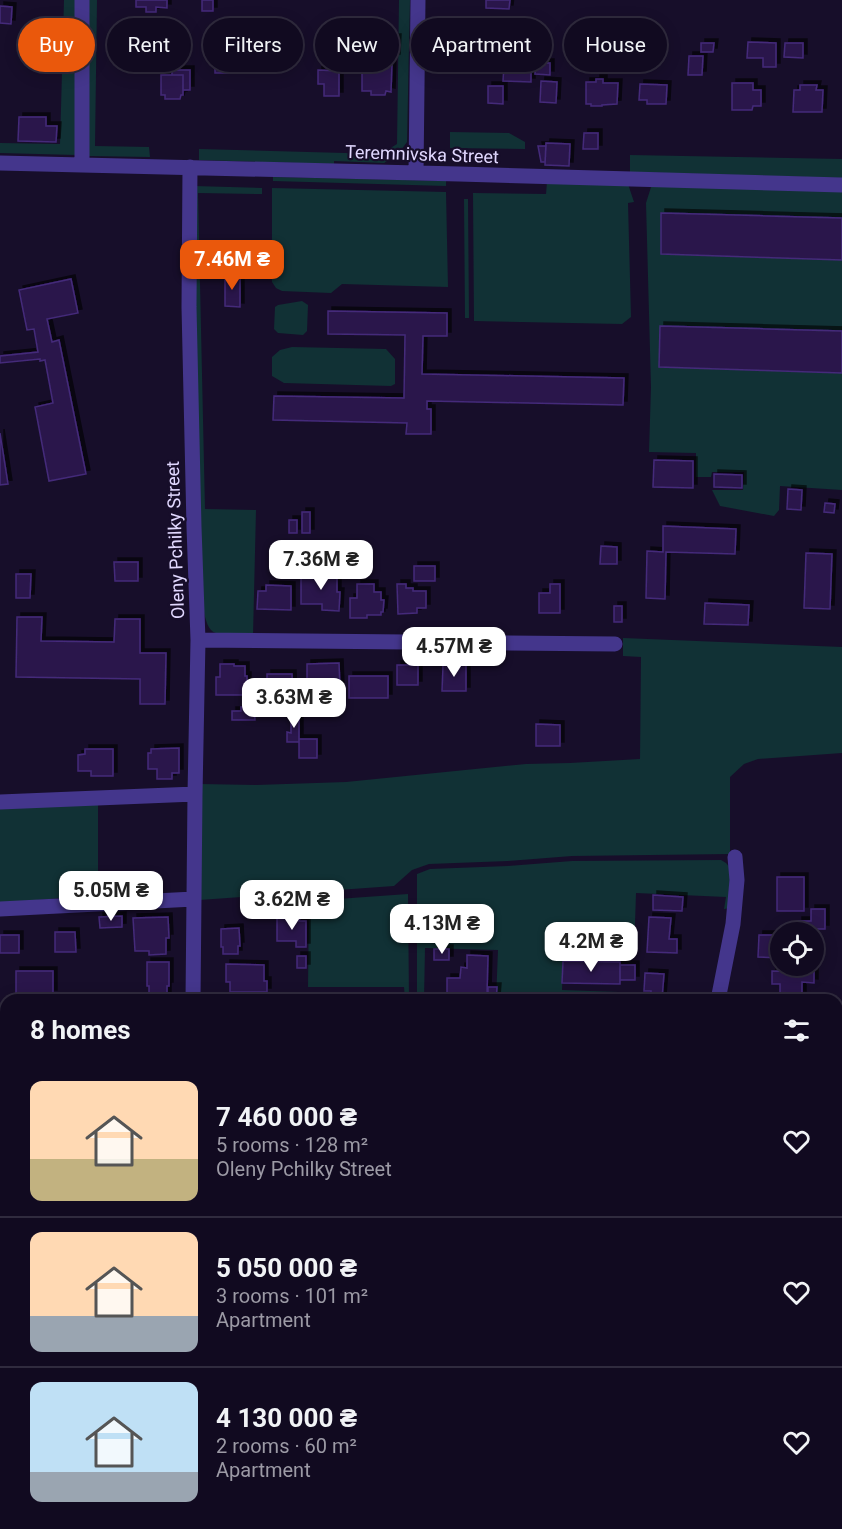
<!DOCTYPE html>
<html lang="en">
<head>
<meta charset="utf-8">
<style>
	:root { --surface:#110a20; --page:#1a1329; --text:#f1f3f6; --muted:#9c9aa5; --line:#302b3e; --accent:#ea580c }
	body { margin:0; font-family:Roboto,sans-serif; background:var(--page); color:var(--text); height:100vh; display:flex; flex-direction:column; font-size:22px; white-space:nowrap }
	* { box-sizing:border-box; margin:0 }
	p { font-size:20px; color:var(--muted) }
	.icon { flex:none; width:33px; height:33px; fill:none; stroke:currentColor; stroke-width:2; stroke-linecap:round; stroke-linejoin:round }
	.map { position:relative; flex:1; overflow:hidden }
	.panel { position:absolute; left:0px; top:994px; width:843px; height:536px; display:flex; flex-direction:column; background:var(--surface); border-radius:18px 18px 0 0; box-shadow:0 3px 15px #0003,0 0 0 2px var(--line) }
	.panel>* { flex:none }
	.banner { position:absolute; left:18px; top:18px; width:807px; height:54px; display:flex; gap:12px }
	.buttons { position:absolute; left:770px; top:922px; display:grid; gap:12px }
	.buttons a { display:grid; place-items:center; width:54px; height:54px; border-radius:50%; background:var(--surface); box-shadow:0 3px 15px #0003,0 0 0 2px var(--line); font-size:30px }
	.price { position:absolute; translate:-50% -51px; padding:0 14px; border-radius:12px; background:#fff; color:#222; font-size:20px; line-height:39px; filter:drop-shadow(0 2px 3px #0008) }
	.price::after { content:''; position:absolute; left:50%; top:36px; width:18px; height:14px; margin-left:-9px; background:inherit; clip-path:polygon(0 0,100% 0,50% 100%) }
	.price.selected { background:var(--accent); color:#fff }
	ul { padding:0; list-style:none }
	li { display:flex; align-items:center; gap:18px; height:150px; padding:0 30px }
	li+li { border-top:2px solid var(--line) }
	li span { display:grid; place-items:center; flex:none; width:168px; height:120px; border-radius:12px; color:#555 }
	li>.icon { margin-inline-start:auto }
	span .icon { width:72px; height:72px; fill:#fffc; stroke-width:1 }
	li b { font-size:26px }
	h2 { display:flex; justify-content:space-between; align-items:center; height:72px; padding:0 30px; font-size:26px }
	.pill { padding:0 21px; border-radius:27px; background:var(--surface); box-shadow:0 3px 15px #0003,0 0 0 2px var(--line); font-size:21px; line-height:54px }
	.pill.selected { background:var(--accent); color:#fff }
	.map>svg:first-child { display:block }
	.green { fill:#113135 }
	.building { fill:#2a194c; stroke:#442a7a; stroke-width:1.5; filter:url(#shadow) }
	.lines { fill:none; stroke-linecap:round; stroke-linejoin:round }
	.street { stroke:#44368c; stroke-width:15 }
	.labels { text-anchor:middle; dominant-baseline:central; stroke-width:4.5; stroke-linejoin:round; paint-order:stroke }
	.street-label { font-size:18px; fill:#e1d8ff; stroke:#170e2a }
</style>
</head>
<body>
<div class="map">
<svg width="842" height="1529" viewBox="0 0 842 1529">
	<defs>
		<filter id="shadow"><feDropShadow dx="4" dy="-4" stdDeviation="0" flood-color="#0009"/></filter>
	</defs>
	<rect width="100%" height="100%" fill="#170e2a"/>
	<path class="green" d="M64,0H77L76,155L0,153V143L60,144Z
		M88,0H97L95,146L149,147L150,157L88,156Z
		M399,0H410L407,142L398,154L384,163L334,161V164L199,160V149L381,154L397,144Z
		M450,132L509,133L525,142V149L450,148Z
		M630,155L842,159V178L630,172Z
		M273,177L446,181V186L273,181Z
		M547,182L628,184L634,202L628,203L631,317L622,324L474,321L473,193L546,194Z
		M652,184L842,190V490L780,486L779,510L774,516L720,506L712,490H743L744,472H712L711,477H696V453L649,452L651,387L646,203Z
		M194,186L262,188V194L198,193L205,509L256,510L253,636C242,635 227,636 216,633C201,630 202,586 200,573Z
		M272,188L446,192L448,287L342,284L331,293L282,291L276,288L272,282Z
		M464,199H468L469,318H465Z
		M302,301L308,305L307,331L303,335L278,333L274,329L275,307L278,305Z
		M292,347L386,349L395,359V384L391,386L284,383L272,376V357L280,350Z
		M623,638L842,647V753L758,759L744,764L730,777V854L572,856L508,861L429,864L412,870L394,886L199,900L200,784L256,785L346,782L526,764L570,763L640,759L641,657L623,656Z
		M98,804V895L0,903V809Z
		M721,860L726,863L732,870L730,908L724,909L726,897L636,893L634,955H620V962L563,961L562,990L619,992L618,1000H496L498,950L425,948L424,1000H417V874L430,869L508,866L572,861Z
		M408,894L409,1000H405L404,987H308L309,901Z
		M837,1085H842V1166L837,1165Z
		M842,1211V1529H666V1526L711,1527L712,1524H837V1247H839Z"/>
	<path class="building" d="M136,0H167V8L156,7V12H146V7H136Z
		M202,0H213V11H202Z
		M486,0H510L509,9L486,8Z
		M0,6L12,7L11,24L0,23Z
		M228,30H250L249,60H241V41H228Z
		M347,32H356V42H347Z
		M317,33H326L325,45H316Z
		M385,38H397L396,58H384Z
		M28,40H47V47H52V50H56V63H51V69L31,68V56H27Z
		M215,41H241V60H234V64L215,63Z
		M291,42V63H288V69H277V63H271V48H277L276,43Z
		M748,42L776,43V67H763V58H747Z
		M701,43H714L713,52H701Z
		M785,43H803V58L784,57Z
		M689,56H703L702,75H688Z
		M522,61H531V82L503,81L504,65L522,66Z
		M215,63L232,64V73H215Z
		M362,63H392L391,92L386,91L385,95H371V91H362Z
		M536,63H550V75L535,74Z
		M172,70H190V90H183V75H172Z
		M318,70L339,71V96H324V84H318Z
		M161,75H183V95H181L180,99H165V95H161Z
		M596,79H603V83H618L617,104L602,105V106H591V104H586V82H596Z
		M541,81L557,82L556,103L540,102Z
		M732,83H753V90H761V106H753L752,110H732Z
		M640,84L667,85L666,104H647V100H639Z
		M800,85H817L816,90H823L822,112H793L794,90H800Z
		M488,86H503V104L488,103Z
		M19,117H46V126H57L56,142L18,141Z
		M584,133H598V149H583Z
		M546,143L570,144L569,166L545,165Z
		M538,146H546L545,162H541Z
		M661,213L842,218V260L661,254Z
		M225,275L240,276V307L225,306Z
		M71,279L78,313L47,319L52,342L59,340L86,474L49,481L35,407L53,403L45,360L40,361V359L0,363V356L38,352L34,329L27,330L19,290Z
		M328,311L447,313V336H423L422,374L624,378L623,405L427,401V409H431V434H406L407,423L273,420L274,396L404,398L405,335L328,334Z
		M660,326L842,331V373L659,367Z
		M0,433L8,484L0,485Z
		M654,460L693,461V488L653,487Z
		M714,474L742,475V488L714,487Z
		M788,489L802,490L801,510L787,509Z
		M825,503L835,504L834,513L824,512Z
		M302,512H310V533H302Z
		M289,520H297V533H289Z
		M663,526L736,529L735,554L666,552L665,599L646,598L647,551L663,552Z
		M601,546L617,547V564H600Z
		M806,553L832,554L830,609L804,608Z
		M114,562H138V581H115Z
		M414,566H435V581H414Z
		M309,573L337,574V592H340L339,611L322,610V604H301V574L309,575Z
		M16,574H31L30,598H16Z
		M357,584H374V592H381V600H384L383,612H381V615H367V618H350V598H357Z
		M397,584H406V588H413V591H426V608H417V613L398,614Z
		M550,584H560V613H539V593H550Z
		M266,585L291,586V610L257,609L258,591H266Z
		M705,603L749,605L748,625L704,624Z
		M614,606H622V622H614Z
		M17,617H42L41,641L114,642L115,619H140V653H166L165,704H140V679L16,677Z
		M339,663L340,688L307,689V664Z
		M220,664H234V666H245V676H247V692H243V695H216V677H220Z
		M397,665H418V685H397Z
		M443,665H466V691H442Z
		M267,674H292L293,702L267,703Z
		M349,676H388V698H349Z
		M245,705H254L255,720H232V711H241V707H245Z
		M291,714H299V742H287V732L291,733Z
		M536,724L560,725V746H536Z
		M299,739H317V758H299Z
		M179,748V773H172V779H157V769H148V753H151V749Z
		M85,749H113V776H91V771H78V755L85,754Z
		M777,877H804V911H777Z
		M653,895L683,897L682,911L653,910Z
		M811,909H825V929H798V921H811Z
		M122,916V927L100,928L99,917Z
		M168,917L169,938H166V954L149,955V951H135L133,918Z
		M649,917L671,918L669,939H677V953L647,952Z
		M277,918H300L299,921H306V947H296V941H277Z
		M239,928L240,946H238V954H223V947H221V929Z
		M55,932H75L76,952H55Z
		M0,935H19V953H0Z
		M759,935H780V958L758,957Z
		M434,949H449V960H434Z
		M467,955L488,956L487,994L474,993V1000H447V978H460L461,967L467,968Z
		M297,956H306V968H297Z
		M563,961L620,962V984L562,983Z
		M147,962H169V986H167V996L149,995V986H147Z
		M226,964L264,965V981H267V992H230V982H226Z
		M620,965H635V980H620Z
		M16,971H53V994H16Z
		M772,971L814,972V983L802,982V995H780V984H772Z
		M645,973L664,974L662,999H651V991H644Z
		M488,987H497L496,1000H488Z
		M0,1056H5V1063H6V1090L0,1091Z
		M6,1140V1171L0,1172V1141Z
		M2,1184H6V1215H0V1191H2Z
		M0,1261H6V1292H0Z
		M339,1524H368V1529H339Z
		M446,1524H469L471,1529H448Z"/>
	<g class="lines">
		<path class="street" d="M0,163L459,174L842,185
			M82,165V0
			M190,167L189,307L194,527L198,640L195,794L193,1000
			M416,173L418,0
			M198,640L615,644
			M0,802L195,794
			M0,909L194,899
			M718,1000L733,924L737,880L735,857
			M0,1318L6,1317
			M0,1523H6
			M201,1524L202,1529
			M414,1524L415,1529
			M600,1529L602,1524"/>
	</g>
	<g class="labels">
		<g class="street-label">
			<text transform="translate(422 154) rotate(2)">Teremnivska Street</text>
			<text transform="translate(175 540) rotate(-92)">Oleny Pchilky Street</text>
		</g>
	</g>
</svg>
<div class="buttons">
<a><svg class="icon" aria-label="locate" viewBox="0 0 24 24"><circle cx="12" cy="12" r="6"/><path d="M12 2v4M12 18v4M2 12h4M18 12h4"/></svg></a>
</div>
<b class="price selected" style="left:232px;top:291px">7.46M ₴</b>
<b class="price" style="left:321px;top:591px">7.36M ₴</b>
<b class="price" style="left:454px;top:678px">4.57M ₴</b>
<b class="price" style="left:294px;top:729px">3.63M ₴</b>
<b class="price" style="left:111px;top:922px">5.05M ₴</b>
<b class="price" style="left:292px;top:931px">3.62M ₴</b>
<b class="price" style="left:442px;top:955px">4.13M ₴</b>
<b class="price" style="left:591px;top:973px">4.2M ₴</b>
<div class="banner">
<a class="pill selected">Buy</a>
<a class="pill">Rent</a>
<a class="pill">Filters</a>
<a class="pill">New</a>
<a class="pill">Apartment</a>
<a class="pill">House</a>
</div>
<section class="panel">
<h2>8 homes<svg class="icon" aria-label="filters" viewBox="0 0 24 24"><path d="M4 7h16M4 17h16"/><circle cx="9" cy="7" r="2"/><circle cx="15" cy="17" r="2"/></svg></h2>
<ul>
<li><span style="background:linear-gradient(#ffd9b3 65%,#c2b280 0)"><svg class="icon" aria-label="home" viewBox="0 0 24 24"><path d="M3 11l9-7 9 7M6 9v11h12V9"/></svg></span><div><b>7 460 000 ₴</b><p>5 rooms · 128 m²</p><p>Oleny Pchilky Street</p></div><svg class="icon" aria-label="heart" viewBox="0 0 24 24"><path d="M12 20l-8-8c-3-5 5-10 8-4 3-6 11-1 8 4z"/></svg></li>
<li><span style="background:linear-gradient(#ffd9b3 70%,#9aa5b1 0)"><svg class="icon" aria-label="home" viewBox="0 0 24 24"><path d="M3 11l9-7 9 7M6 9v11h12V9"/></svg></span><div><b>5 050 000 ₴</b><p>3 rooms · 101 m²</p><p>Apartment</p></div><svg class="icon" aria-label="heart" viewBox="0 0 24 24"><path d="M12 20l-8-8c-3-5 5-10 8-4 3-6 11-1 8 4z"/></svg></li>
<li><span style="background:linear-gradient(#bfe0f5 75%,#9aa5b1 0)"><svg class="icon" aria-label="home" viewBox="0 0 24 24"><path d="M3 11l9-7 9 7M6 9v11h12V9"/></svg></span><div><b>4 130 000 ₴</b><p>2 rooms · 60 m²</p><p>Apartment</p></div><svg class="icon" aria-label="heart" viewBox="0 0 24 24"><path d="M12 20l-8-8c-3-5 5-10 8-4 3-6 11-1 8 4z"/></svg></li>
</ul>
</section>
</div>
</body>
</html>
